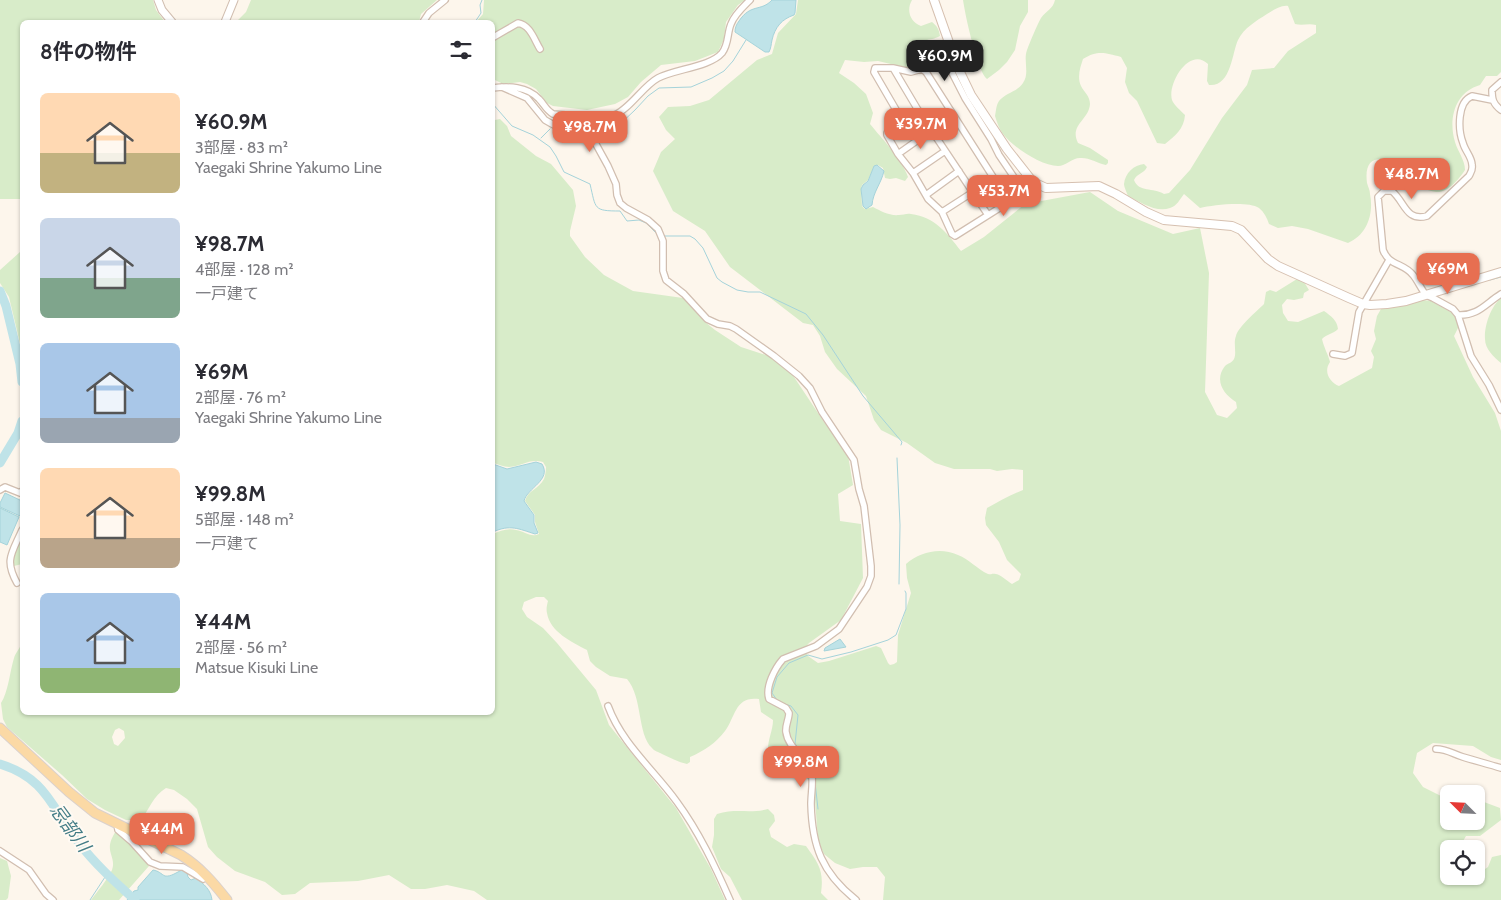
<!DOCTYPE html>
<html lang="ja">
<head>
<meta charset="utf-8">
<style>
	:root { --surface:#fff; --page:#f2f2f3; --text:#2b2b33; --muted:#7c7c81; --accent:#e76f51 }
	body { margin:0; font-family:Cabin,"Noto Sans JP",sans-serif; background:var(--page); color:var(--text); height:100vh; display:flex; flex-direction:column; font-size:19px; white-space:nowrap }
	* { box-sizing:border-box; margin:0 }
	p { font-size:16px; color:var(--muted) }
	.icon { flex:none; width:28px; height:28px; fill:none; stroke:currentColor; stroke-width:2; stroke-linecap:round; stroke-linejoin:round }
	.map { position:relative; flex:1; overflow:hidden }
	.details { position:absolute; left:20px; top:20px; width:475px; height:695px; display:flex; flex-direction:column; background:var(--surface); border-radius:8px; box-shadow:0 1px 4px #0004 }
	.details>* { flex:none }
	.needle { width:32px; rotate:294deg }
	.fabs { position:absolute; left:1440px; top:785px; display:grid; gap:10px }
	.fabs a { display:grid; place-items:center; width:45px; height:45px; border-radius:8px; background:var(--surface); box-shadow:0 1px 4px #0004; font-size:25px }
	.price { position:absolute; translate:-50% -42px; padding:0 11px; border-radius:10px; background:var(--accent); color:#fff; font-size:16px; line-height:32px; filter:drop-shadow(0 1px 2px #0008) }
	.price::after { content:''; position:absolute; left:50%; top:30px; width:15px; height:11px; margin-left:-8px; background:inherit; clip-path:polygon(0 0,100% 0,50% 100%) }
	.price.current { background:#222; color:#fff }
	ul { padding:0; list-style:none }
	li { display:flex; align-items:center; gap:15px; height:125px; padding:0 20px }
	li span { display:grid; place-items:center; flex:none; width:140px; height:100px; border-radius:8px; color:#555 }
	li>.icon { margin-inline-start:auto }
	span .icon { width:60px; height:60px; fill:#fffc; stroke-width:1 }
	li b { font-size:21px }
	h2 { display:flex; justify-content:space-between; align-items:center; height:60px; padding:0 20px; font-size:21px }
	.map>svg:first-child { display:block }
	.green { fill:#d8ecc9; fill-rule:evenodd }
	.water { fill:#bfe3e8; stroke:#a5d3da }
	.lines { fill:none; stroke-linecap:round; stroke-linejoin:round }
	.stream { stroke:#a5d3da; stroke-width:1 }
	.river { stroke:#bfe3e8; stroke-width:9 }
	.minor-casing { stroke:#d1beb0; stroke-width:8 }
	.tertiary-casing { stroke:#d1beb0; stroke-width:9 }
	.secondary-casing { stroke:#d6c0b0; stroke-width:10 }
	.primary-casing { stroke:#dad1cd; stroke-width:11 }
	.minor { stroke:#fff; stroke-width:5.5 }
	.tertiary { stroke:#fff; stroke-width:7 }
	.secondary { stroke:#fff; stroke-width:8 }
	.primary { stroke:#fbd9a5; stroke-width:9 }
	.labels { text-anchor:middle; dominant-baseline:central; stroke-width:4; stroke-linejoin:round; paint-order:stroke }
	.water-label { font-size:18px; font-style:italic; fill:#437c86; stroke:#fffaf3 }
</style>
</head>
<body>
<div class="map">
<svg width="1501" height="900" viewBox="0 0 1501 900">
	<rect width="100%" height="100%" fill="#fdf6ec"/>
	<path class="green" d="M0,0H153L156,10L165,22H22V199H0Z
		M251,0H437L421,14L419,22H236L246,12Z
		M484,0H745L738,5L726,22L724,39L718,52L695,61L661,65L641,82L628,97L615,104L587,110L553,106L547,103L536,89L527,84L520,82L503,84L493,79L492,22H476L483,14Z
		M798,0H912C906,10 910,22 921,26L932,22C937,26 939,29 940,36C929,42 921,37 913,49L922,57L923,60L912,69L878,61L864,62L845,60L839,73L854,83L866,94L873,113L870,124C882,139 902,159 908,177L905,181L896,178L890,179L885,178L883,168L878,165L874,166L868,180L862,185L861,189L862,206L865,209L873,207C881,211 889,216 899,215C903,215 907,213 911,214C935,217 947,233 961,251L984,237L1025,204L1090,192L1118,211L1173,234L1200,228L1209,273L1205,392L1217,415L1227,418L1237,408L1236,402C1223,394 1214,380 1225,366C1228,363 1232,363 1234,359C1237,353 1233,343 1236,336C1238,327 1257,311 1264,304L1266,292L1270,290L1276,292L1297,279L1304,282L1309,290L1304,293L1303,298L1294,300L1287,299L1282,305L1283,313L1288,321L1298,322L1324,311C1331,316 1337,320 1338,329C1333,334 1327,334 1322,339C1324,348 1328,354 1330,362C1323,372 1330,382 1339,386L1372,368L1374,357L1371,351L1376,339L1374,331L1377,316L1381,309L1412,301L1418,302L1423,300L1431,301L1454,314L1459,326L1454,336L1473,377L1495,413L1501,431V760L1491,757L1473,746L1433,743L1417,753L1413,773L1423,787L1449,800V821H1476V803L1484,802L1500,808L1501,820L1480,836H1466L1462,843L1463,849H1449V876H1476V869L1482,871L1488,867L1492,857L1501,855V900H883L885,877L877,867H863L850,869L835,863L824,854L818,841L814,785L799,771L784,763L775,753L768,749C768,739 773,730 773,720L761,712L759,699C735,696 736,716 725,731C716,743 704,751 690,757V762L687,764C678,762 671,758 662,754C659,752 654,751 652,748C637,734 643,698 627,679L610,676L596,667L590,661L587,650C572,642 550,632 547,613C546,609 547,605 548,601L544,597H536L524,602L522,609L527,617L543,628L557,643L596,690L609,725L676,808L711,869L725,900H487L474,891L447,885L425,889H411L389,875L358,881L310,883L295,894L282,895L265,882L235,871L217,857L208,847L197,809L187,799L174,790L166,788C153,796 150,808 141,820H126L105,810L87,799L62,775L7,727L3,719L1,703C8,693 10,671 14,658C15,653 20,649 21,644C22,639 20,638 22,633V712H492L493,534C500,531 508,528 516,530C525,531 530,538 539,534L535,522V515L525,501C528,490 539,489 544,479C545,476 546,471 546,467L543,462C529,458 523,466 509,467C504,467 498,464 493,463L492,122L495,120L500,119L507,126L511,136L536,156L551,164L573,190L576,206L570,231V236L585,257L604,275L633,291L683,298L705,322L715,330L741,347L772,357L792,374L824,422L848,455L853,485L838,494L840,521L861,524L863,578L841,620L809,643L804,649L808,656L818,663L829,661L876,646L881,648L888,663L890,665L894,664L897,662L898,635L911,593L907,578L906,564C920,552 940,547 958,555C969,559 977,569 988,574C993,575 990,573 996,574C1001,575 1007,581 1012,584L1019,580L1021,574L1007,560L999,542L986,525L985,518L987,508C998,502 1010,495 1023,490V470L1012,469L997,471L990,469H954L935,463L907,443L881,430L874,420L866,396L837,369L825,352L820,336L813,325L803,323L730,267L705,231L673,211L653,171L661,152L675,139L666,130L659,117L668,107L690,106L709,100L757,60L772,54L778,33L796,14ZM119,728L124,731L125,738L118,746L114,744L112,737L115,730Z
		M963,0H1028V12L1020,26L1015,50L1007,62L999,70L987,79C977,71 965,14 963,0Z
		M1055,0H1501V72L1497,76H1486L1480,85C1455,92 1448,119 1455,142C1458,152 1465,160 1465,170C1459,179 1448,193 1436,192C1424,190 1424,186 1412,192L1406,189L1403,174L1395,162C1375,155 1364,160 1367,183C1368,187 1370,190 1370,194C1374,214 1367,235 1348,243L1308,229L1292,226L1278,228L1269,224C1267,218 1264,212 1259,208C1248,201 1213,205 1200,208L1184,194C1180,199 1177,206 1170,208C1156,213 1140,202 1128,196C1127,193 1124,187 1124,184C1125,173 1134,165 1144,164L1147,167C1144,174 1137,173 1134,180C1139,193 1153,187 1164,194L1169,193L1190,170L1222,118L1247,85L1252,70L1274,68L1288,51L1316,33V25C1308,23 1303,26 1295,24L1288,6C1281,5 1274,10 1267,14C1256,21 1244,28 1238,40C1232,53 1231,87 1209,85L1207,81L1208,64C1190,46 1167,83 1172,100C1174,105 1181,111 1185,115C1184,129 1175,136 1165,144L1157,143L1137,101L1129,93L1125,82L1127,68L1121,57C1105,53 1098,50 1083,59C1080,68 1077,77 1081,86C1084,92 1090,96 1090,104C1089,120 1069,125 1078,143L1090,148L1108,160V163L1106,165C1097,163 1088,157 1080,158C1072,158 1066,166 1058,166C1041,166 1013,147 1003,134C999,129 997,122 995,116C996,112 996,105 999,101C1005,93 1017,92 1023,83C1030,73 1023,61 1027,50C1031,40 1036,27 1041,18C1046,11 1053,9 1055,0Z
		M22,247V352L9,297L0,283V270L20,252Z
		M1501,298V363C1494,357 1485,349 1485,339C1484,326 1491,306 1501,298Z
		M22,533V564L14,566L9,561Z
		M768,809L774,815L775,821L769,829L771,837L787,847L794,844L806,846C819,864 824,871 821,893L828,900H742L730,877L721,869L712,847L714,835V819L717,814C736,808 750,814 768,809Z
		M116,831L130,843L149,866L119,900H91C97,892 108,879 112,870C117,855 102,852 116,831Z
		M0,858L7,861L11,876L8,898L6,900H0Z"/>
	<path class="water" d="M772,0H796L795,13L794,15C782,19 775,27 772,40C771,45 771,48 769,52H765L735,32C735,28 736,25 739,21C751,3 761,12 772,0Z
		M877,165L884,171C881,184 873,192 872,205L866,209L863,206L861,189L863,185L868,181L874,166Z
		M536,462L542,464C552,480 527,488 524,501L534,515V523L538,533L535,534C519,529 510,524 493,532V464L507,469Z
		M5,493L22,501V510L20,516L0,507V503Z
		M0,508L19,517L7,545L0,542Z
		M840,639L846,647L824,651L825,648Z
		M153,870C159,871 161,874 165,876C171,877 177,872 182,870L187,873L188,877L191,880L196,878C204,884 211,890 212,900H127L134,891L138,890V887Z"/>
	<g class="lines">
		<path class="stream" d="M475,22L481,13L480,5L482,0
			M492,103L512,126L533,135L550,147L556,156L564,172L590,184C596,209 593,211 620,211L627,221L639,220L646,223L659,236
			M554,130L570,135L584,136
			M592,134L602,129L619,125L635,110L648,96L659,88L691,87L712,78L724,71L733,61L746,40
			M541,138L550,129
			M663,236H690L695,239L703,248L717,278L722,282L737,290L748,292H760L806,314L823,335L863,396L902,442L901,445
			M1490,280L1501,277
			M897,458L900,525L899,584
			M777,700L772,693L777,677L789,663L808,655L822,659L851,652L888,640L896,635L906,609V593L905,591
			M782,703L791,706L798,715L795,744L812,763L813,768
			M815,782L818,809
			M90,900L107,874"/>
		<path class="river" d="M0,291L6,306L20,364L22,382
			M0,463L18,433L22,421
			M0,764C48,779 51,808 79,843C95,864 115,882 135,900"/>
		<defs>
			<path id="minor" d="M423,22L429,13L445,0
				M492,38L518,23C530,25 534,39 540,49
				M893,68L911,72L922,69L926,72L1009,202
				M1501,82L1492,90C1492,99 1493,104 1501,110
				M502,87L527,98L545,120L552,124L558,127L588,134L592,137L608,166L616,184L617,195L620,203L626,208L648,220L658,229L663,241V271L666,280L684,294L707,319L718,324L730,326L736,329L774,356L799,376L810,388L822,412L854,460L859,489L864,506L871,566V576L867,587L839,629L816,646L783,659C775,668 765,687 769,699L786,708L789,713C789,719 785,726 786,732C788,748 805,756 811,770C814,780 811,793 811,804C812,846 822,873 856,900
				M492,88C509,86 527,86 539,99C544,104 546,110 553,114C564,115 605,118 614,115C629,110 643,86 658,78C675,69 710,67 722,53C729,44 727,33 731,24C734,15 744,6 750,0
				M1492,100L1472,96C1457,102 1458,130 1463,143C1465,151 1472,157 1472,165C1473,170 1471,172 1469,176L1427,216C1406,222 1405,202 1392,191H1384L1378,197L1383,250C1389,266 1404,263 1413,275C1418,281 1421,289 1426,295L1433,298L1453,309L1458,315L1471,356L1489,385L1501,410
				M918,110L889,130L887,133V135L898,154L913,173L928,199L942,212L952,234L955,236L1023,193L1022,189L999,155L991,139L965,98L946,61L953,53
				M902,120L874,72L875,68H893L918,110L988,215
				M898,154L932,130
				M913,173L945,151
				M926,195L959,171
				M942,212L973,192
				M1458,315C1478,316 1485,304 1501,294
				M1333,354L1345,356L1352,353L1359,312L1389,260
				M0,490L5,487L20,493L22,491
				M17,583C4,560 12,553 22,530
				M608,706C622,744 654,770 677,802C699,832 715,866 730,900
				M1436,749C1447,749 1453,754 1463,757C1476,761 1488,764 1501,768
				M117,824L118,830L132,842L150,862L160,866L183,867L203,879
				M0,851L29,870L46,894L53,900"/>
			<path id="tertiary" d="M158,0L162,10L172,22
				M225,22L234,0"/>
			<path id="secondary" d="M934,0L958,68L971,95L1007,149L1033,182L1046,188L1099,186L1116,194L1146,212L1164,220L1232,226L1241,230L1268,259L1278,266L1349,298L1363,304L1370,305L1387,304L1406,301L1501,272"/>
			<path id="primary" d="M0,728L69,792L95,813L181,855C200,867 213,882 227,900"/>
		</defs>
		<use href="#minor" class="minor-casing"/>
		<use href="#tertiary" class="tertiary-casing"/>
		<use href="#secondary" class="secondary-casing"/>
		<use href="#primary" class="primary-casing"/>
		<use href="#minor" class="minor"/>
		<use href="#tertiary" class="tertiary"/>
		<use href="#secondary" class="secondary"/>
		<use href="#primary" class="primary"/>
	</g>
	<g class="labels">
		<g class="water-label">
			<text transform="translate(70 828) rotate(54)">忌部川</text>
		</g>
	</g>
</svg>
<div class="fabs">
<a><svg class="needle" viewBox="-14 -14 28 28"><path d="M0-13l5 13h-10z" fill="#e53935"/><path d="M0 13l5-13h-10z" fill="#7c7c81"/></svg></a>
<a><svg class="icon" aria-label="locate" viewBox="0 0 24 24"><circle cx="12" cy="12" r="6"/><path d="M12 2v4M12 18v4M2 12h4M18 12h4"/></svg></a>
</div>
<b class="price current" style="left:945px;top:82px">¥60.9M</b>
<b class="price" style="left:921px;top:150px">¥39.7M</b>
<b class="price" style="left:590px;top:153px">¥98.7M</b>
<b class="price" style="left:1412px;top:200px">¥48.7M</b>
<b class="price" style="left:1004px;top:217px">¥53.7M</b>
<b class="price" style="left:1448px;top:295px">¥69M</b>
<b class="price" style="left:801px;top:788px">¥99.8M</b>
<b class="price" style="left:162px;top:855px">¥44M</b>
<section class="details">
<h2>8件の物件<svg class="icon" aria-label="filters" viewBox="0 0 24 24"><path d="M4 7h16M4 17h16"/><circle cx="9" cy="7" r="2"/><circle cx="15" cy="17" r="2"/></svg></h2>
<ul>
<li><span style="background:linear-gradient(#ffd9b3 60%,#c2b280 0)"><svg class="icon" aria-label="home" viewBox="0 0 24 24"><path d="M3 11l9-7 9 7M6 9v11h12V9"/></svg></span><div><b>¥60.9M</b><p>3部屋 · 83 m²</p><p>Yaegaki Shrine Yakumo Line</p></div></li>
<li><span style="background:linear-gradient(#c9d6e8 60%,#7fa58c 0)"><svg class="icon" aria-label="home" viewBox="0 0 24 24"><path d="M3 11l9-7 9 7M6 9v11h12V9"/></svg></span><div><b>¥98.7M</b><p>4部屋 · 128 m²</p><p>一戸建て</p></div></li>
<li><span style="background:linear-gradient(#a9c7e8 75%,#9aa5b1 0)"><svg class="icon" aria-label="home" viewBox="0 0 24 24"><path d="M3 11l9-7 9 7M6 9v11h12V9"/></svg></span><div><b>¥69M</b><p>2部屋 · 76 m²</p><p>Yaegaki Shrine Yakumo Line</p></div></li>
<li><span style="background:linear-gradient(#ffd9b3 70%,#b9a48a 0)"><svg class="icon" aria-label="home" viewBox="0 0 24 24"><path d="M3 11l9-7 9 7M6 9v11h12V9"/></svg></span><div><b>¥99.8M</b><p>5部屋 · 148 m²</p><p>一戸建て</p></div></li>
<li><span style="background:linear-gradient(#a9c7e8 75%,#8fb573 0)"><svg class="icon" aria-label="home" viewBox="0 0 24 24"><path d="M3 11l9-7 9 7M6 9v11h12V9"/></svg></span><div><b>¥44M</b><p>2部屋 · 56 m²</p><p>Matsue Kisuki Line</p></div></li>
</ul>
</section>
</div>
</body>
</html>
